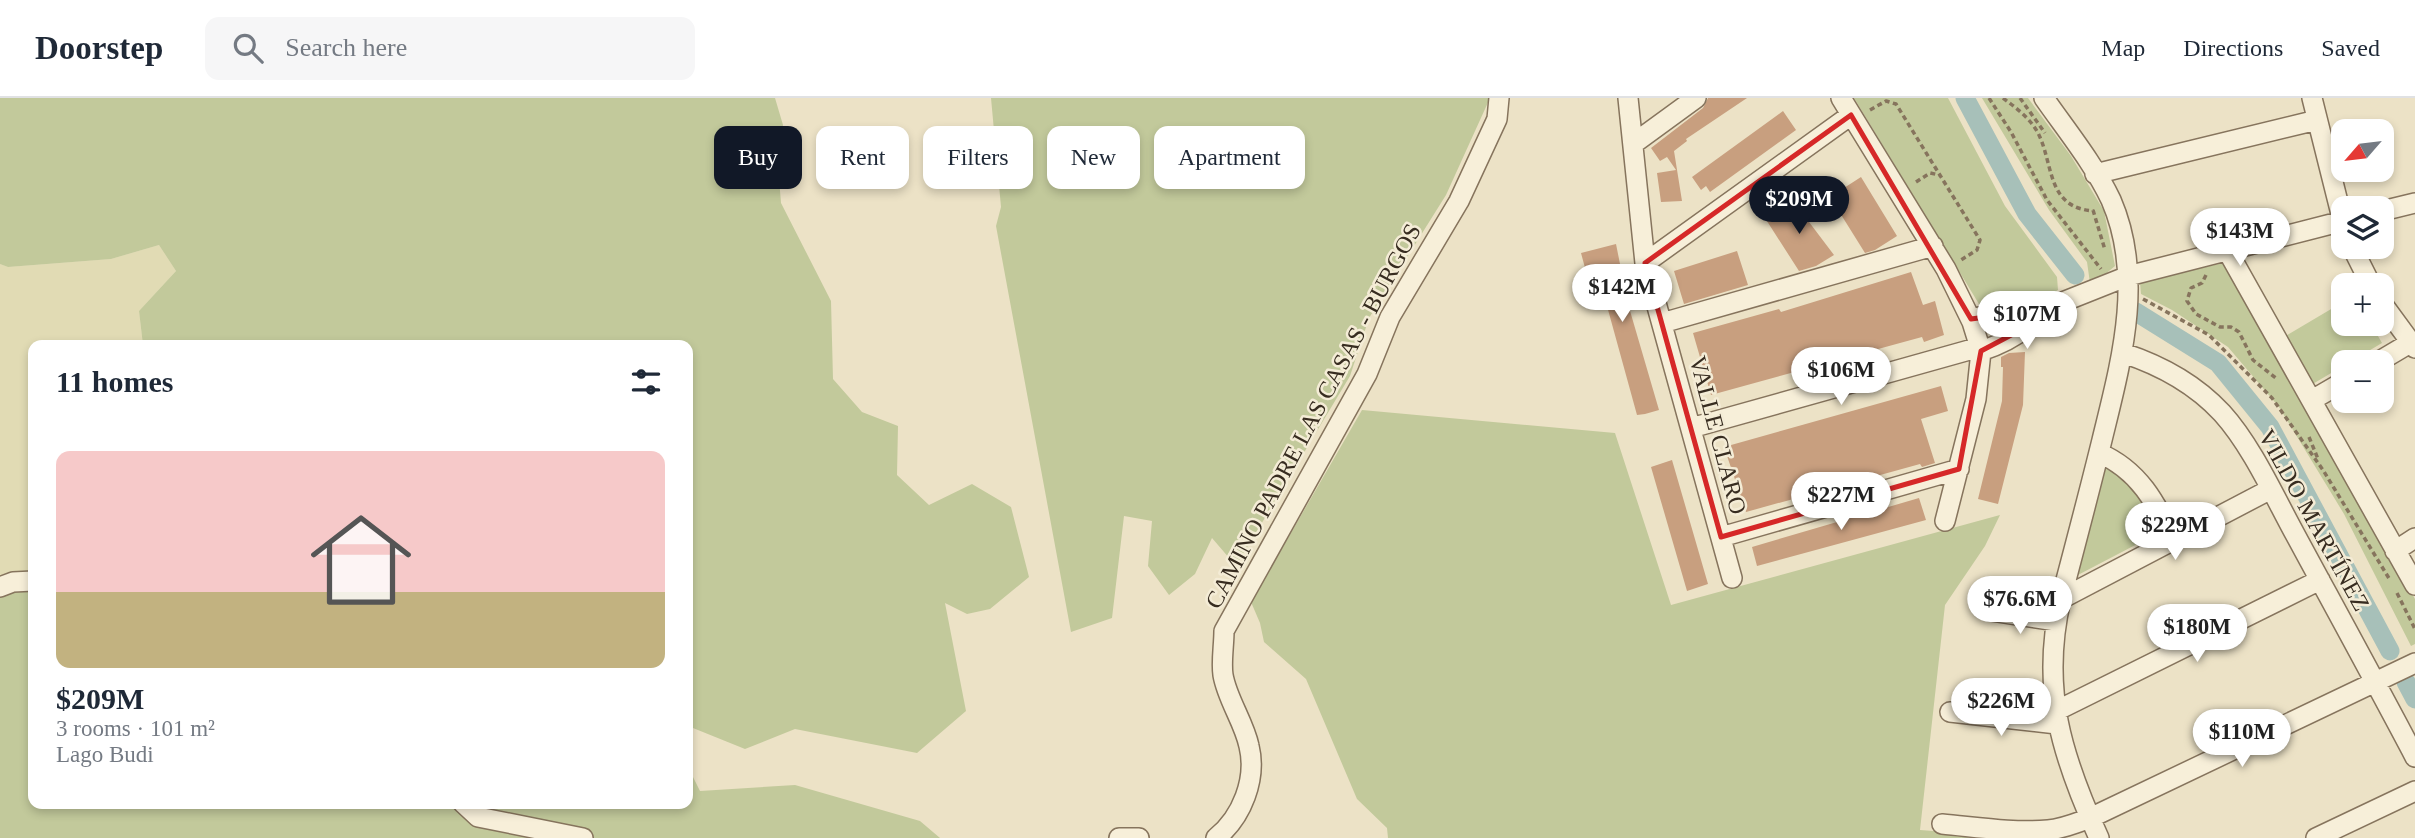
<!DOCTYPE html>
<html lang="en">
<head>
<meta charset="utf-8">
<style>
	:root { --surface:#fff; --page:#f6f6f7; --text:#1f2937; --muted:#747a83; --line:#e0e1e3; --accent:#111827 }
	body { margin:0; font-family:"Times New Roman",serif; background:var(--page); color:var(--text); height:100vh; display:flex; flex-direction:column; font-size:26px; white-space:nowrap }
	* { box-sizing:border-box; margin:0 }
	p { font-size:23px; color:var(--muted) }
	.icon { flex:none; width:38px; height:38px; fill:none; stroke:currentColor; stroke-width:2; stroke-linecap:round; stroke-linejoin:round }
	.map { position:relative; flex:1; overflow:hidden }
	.side { position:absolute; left:28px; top:242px; width:665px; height:469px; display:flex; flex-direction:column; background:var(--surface); border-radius:14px; box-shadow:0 4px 10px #0003 }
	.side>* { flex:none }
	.banner { position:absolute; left:714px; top:28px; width:665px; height:63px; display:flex; gap:14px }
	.needle { width:46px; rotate:242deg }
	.buttons { position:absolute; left:2331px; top:21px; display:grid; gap:14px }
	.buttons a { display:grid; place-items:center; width:63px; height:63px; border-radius:14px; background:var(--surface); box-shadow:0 4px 10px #0003; font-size:35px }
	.price { position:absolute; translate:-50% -60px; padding:0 16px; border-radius:24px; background:#fff; color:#222; font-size:23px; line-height:46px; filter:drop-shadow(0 2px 4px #0008) }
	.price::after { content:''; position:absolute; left:50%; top:42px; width:21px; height:16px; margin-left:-10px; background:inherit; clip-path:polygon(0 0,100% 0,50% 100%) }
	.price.selected { background:var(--accent); color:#fff }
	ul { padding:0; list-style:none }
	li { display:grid; align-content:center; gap:14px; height:371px; padding:0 28px }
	li span { display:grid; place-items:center; height:217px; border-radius:14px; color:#555 }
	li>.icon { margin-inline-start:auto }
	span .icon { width:126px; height:126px; fill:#fffc; stroke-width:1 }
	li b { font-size:30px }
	h2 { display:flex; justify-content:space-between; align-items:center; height:84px; padding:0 28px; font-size:30px }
	.chip { padding:0 24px; border-radius:14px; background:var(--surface); box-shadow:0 4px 10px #0003; font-size:24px; line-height:63px }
	.chip.selected { background:var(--accent); color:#fff }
	header { display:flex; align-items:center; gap:42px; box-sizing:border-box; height:98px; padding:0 35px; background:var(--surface); border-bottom:2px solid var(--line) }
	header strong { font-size:33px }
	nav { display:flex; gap:38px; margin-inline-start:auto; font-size:24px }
	.search { width:490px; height:63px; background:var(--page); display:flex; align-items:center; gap:18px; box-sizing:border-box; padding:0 24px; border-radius:14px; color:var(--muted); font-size:26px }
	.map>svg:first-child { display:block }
	.farmland { fill:#e1dbb4 }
	.green { fill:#c2c99b }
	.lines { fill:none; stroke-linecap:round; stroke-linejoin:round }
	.canal { stroke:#a7c0b9; stroke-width:19 }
	.building { fill:#c89f7f }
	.street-casing { stroke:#86745d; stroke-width:22 }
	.path { stroke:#86745d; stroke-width:3.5; stroke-dasharray:5 3.5; stroke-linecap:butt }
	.street { stroke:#f7efd9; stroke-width:19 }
	.marked { fill:none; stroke:#d62828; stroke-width:5; stroke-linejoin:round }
	.labels { text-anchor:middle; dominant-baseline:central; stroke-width:5; stroke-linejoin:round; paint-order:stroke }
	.street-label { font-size:24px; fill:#372c20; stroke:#f4ecd6 }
</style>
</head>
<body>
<header>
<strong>Doorstep</strong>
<div class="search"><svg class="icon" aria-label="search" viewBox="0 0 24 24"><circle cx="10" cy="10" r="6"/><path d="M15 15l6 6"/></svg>Search here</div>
<nav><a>Map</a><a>Directions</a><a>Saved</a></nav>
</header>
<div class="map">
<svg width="2415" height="740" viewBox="0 0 2415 740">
	<rect width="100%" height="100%" fill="#ece2c6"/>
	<path class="farmland" d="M159,147L176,173L139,213L143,247H33V494L0,484V166L8,169L111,161Z"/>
	<path class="green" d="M0,0H775L783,27L777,56L781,105L831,203L833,281L862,314L898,328L897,377L929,407L972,386L1011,409L1029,479L990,511L967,516L945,505L966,613L917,655L795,631L745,651L688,628V247H143L139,213L176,173L159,147L111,161L8,169L0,166Z
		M991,0H1490L1446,97L1369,220L1350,278L1236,468L1212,440L1195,476L1169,497L1148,468L1152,423L1124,418L1112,520L1071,534L996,128L1001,109Z
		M1854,0H1948L2005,108L2057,179L2058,192L2039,203L1982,211Z
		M1982,0H2028L2071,58L2104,113L2115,168L2103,178L2090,185L2087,164L2049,112Z
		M2228,164L2415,501V546L2411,548L2344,416L2279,309L2228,249L2172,212L2141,196L2140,184Z
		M2343,204V226H2371L2382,245L2350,264H2343V268L2311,287L2284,239Z
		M1362,312L1615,335L1671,507L2000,417L1985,448L1945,507L1920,732L2026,740H1388L1387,730L1357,701L1306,581L1264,544L1260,525L1251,504Z
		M2105,365L2124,374L2164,432L2076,478Z
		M0,484L33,494V705H688V669L700,693L795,687L920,723L940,740H0Z"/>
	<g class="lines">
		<path class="canal" d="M1965,0L2027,116L2075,177
			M2136,214L2218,265L2270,329L2390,553
			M2406,584L2415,601"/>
	</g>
	<path class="building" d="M1708,0H1747L1686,41L1687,43L1674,53L1682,103L1661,104L1657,75L1676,72L1667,59L1660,63L1651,50L1703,10Z
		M1783,13L1796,32L1710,94L1706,88L1701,92L1692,79Z
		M1861,79L1897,138L1875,152L1865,155L1830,99Z
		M1797,100L1809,118L1806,120L1834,157L1816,168L1799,173L1765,120Z
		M1616,146L1628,206L1659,312L1645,316L1637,317L1599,179L1588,181L1581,155Z
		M1737,153L1748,187L1684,206L1674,173Z
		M1911,174L1923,207L1935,203L1944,237L1924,244L1922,239L1900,245L1711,297L1693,235L1779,211L1781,214Z
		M2025,254L2023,307L1998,406L1978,401L2002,303L2003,269H2001V259L2009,255Z
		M1941,288L1948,313L1921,321L1935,365L1922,369L1920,366L1746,414L1724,349Z
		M1672,362L1708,486L1687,493L1651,369Z
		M1919,400L1926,422L1757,468L1752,449Z"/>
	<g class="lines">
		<defs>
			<path id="street" d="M1628,0L1645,165L1732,480
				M1841,0L1946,171L1972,224L1981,253L1976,301L1945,423
				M2044,0C2067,33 2094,66 2111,102C2145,180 2121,264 2102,342C2089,395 2075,448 2061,501C2040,591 2062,659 2099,740
				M2312,0L2343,124
				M1633,46L1696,0
				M2095,76L2317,22
				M2382,113L2415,105
				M2352,149L2371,187
				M2227,152L2415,487
				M1645,165L1851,17
				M2382,205L2415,250
				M1971,221L2001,214L2045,211L2128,178L2343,123
				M1662,225L1933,148
				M1981,253C2006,245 2029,231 2045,211
				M2123,255C2160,267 2195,286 2222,315C2252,348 2275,400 2296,438C2336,512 2376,585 2415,659
				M2378,264L2410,245
				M2312,302L2343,284
				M1691,330L1980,249
				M2099,355C2139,372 2156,405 2174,442
				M1721,439L1959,371
				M2395,453L2415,440
				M0,489L13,484L33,483
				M2061,501L2271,391
				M1991,513L2056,523
				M2056,613L2320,482
				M1950,614L2057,626
				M463,705L478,719L583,740
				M1942,726C1976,729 2013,735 2048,732C2062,731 2076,725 2090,720L2415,565
				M1119,740H1139
				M1216,740C1242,719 1257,681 1249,648C1244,624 1227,601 1223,577C1221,564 1224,547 1224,533L1367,276L1390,219L1459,103L1497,21L1499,0
				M2316,740L2415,693"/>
		</defs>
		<use href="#street" class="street-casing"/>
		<path class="path" d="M1989,0L2011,34L2047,102L2101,171
			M2003,0C2016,10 2030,20 2038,35C2054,66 2046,110 2094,113
			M2020,0L2045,35
			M1870,12L1886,3L1896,6L1980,142L1977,152L1961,162
			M1916,84L1930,75L1939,77
			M2093,112L2105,152
			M2206,177L2202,185L2191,190L2187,203L2196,216L2220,229H2231L2239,234L2253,262L2277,281
			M2143,201L2209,237L2272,300L2323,372L2390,482
			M2309,339L2318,361
			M2397,495L2415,531"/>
		<use href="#street" class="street"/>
	</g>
	<path class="marked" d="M1851,17L1971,221L2045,211L2034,225L1981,253L1959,371L1721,439L1645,165Z"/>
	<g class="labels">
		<g class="street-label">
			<text transform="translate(1313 318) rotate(-62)">CAMINO PADRE LAS CASAS - BURGOS</text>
			<text transform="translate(1718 337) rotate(75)">VALLE CLARO</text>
			<text transform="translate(2314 422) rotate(61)">VILDO MARTÍNEZ</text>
		</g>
	</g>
</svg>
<div class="buttons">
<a><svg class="needle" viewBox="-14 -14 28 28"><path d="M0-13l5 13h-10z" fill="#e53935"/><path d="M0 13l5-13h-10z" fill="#747a83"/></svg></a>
<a><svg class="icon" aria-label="layers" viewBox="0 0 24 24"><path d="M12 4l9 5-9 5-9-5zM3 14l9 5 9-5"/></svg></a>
<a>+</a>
<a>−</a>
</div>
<b class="price selected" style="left:1799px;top:138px">$209M</b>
<b class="price" style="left:2240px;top:170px">$143M</b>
<b class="price" style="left:1622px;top:226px">$142M</b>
<b class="price" style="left:2027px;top:253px">$107M</b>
<b class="price" style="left:1841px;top:309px">$106M</b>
<b class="price" style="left:1841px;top:434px">$227M</b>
<b class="price" style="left:2175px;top:464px">$229M</b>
<b class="price" style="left:2020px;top:538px">$76.6M</b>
<b class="price" style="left:2197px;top:566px">$180M</b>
<b class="price" style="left:2001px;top:640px">$226M</b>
<b class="price" style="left:2242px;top:671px">$110M</b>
<div class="banner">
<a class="chip selected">Buy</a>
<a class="chip">Rent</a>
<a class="chip">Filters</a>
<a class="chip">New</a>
<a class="chip">Apartment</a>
</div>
<section class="side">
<h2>11 homes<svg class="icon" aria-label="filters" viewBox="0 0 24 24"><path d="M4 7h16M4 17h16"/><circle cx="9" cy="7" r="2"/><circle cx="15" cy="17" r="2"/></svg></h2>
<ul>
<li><span style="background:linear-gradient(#f6c9c9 65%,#c2b280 0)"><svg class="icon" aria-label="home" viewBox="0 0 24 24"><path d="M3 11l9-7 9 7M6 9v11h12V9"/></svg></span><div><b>$209M</b><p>3 rooms · 101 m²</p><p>Lago Budi</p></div></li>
</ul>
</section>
</div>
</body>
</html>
